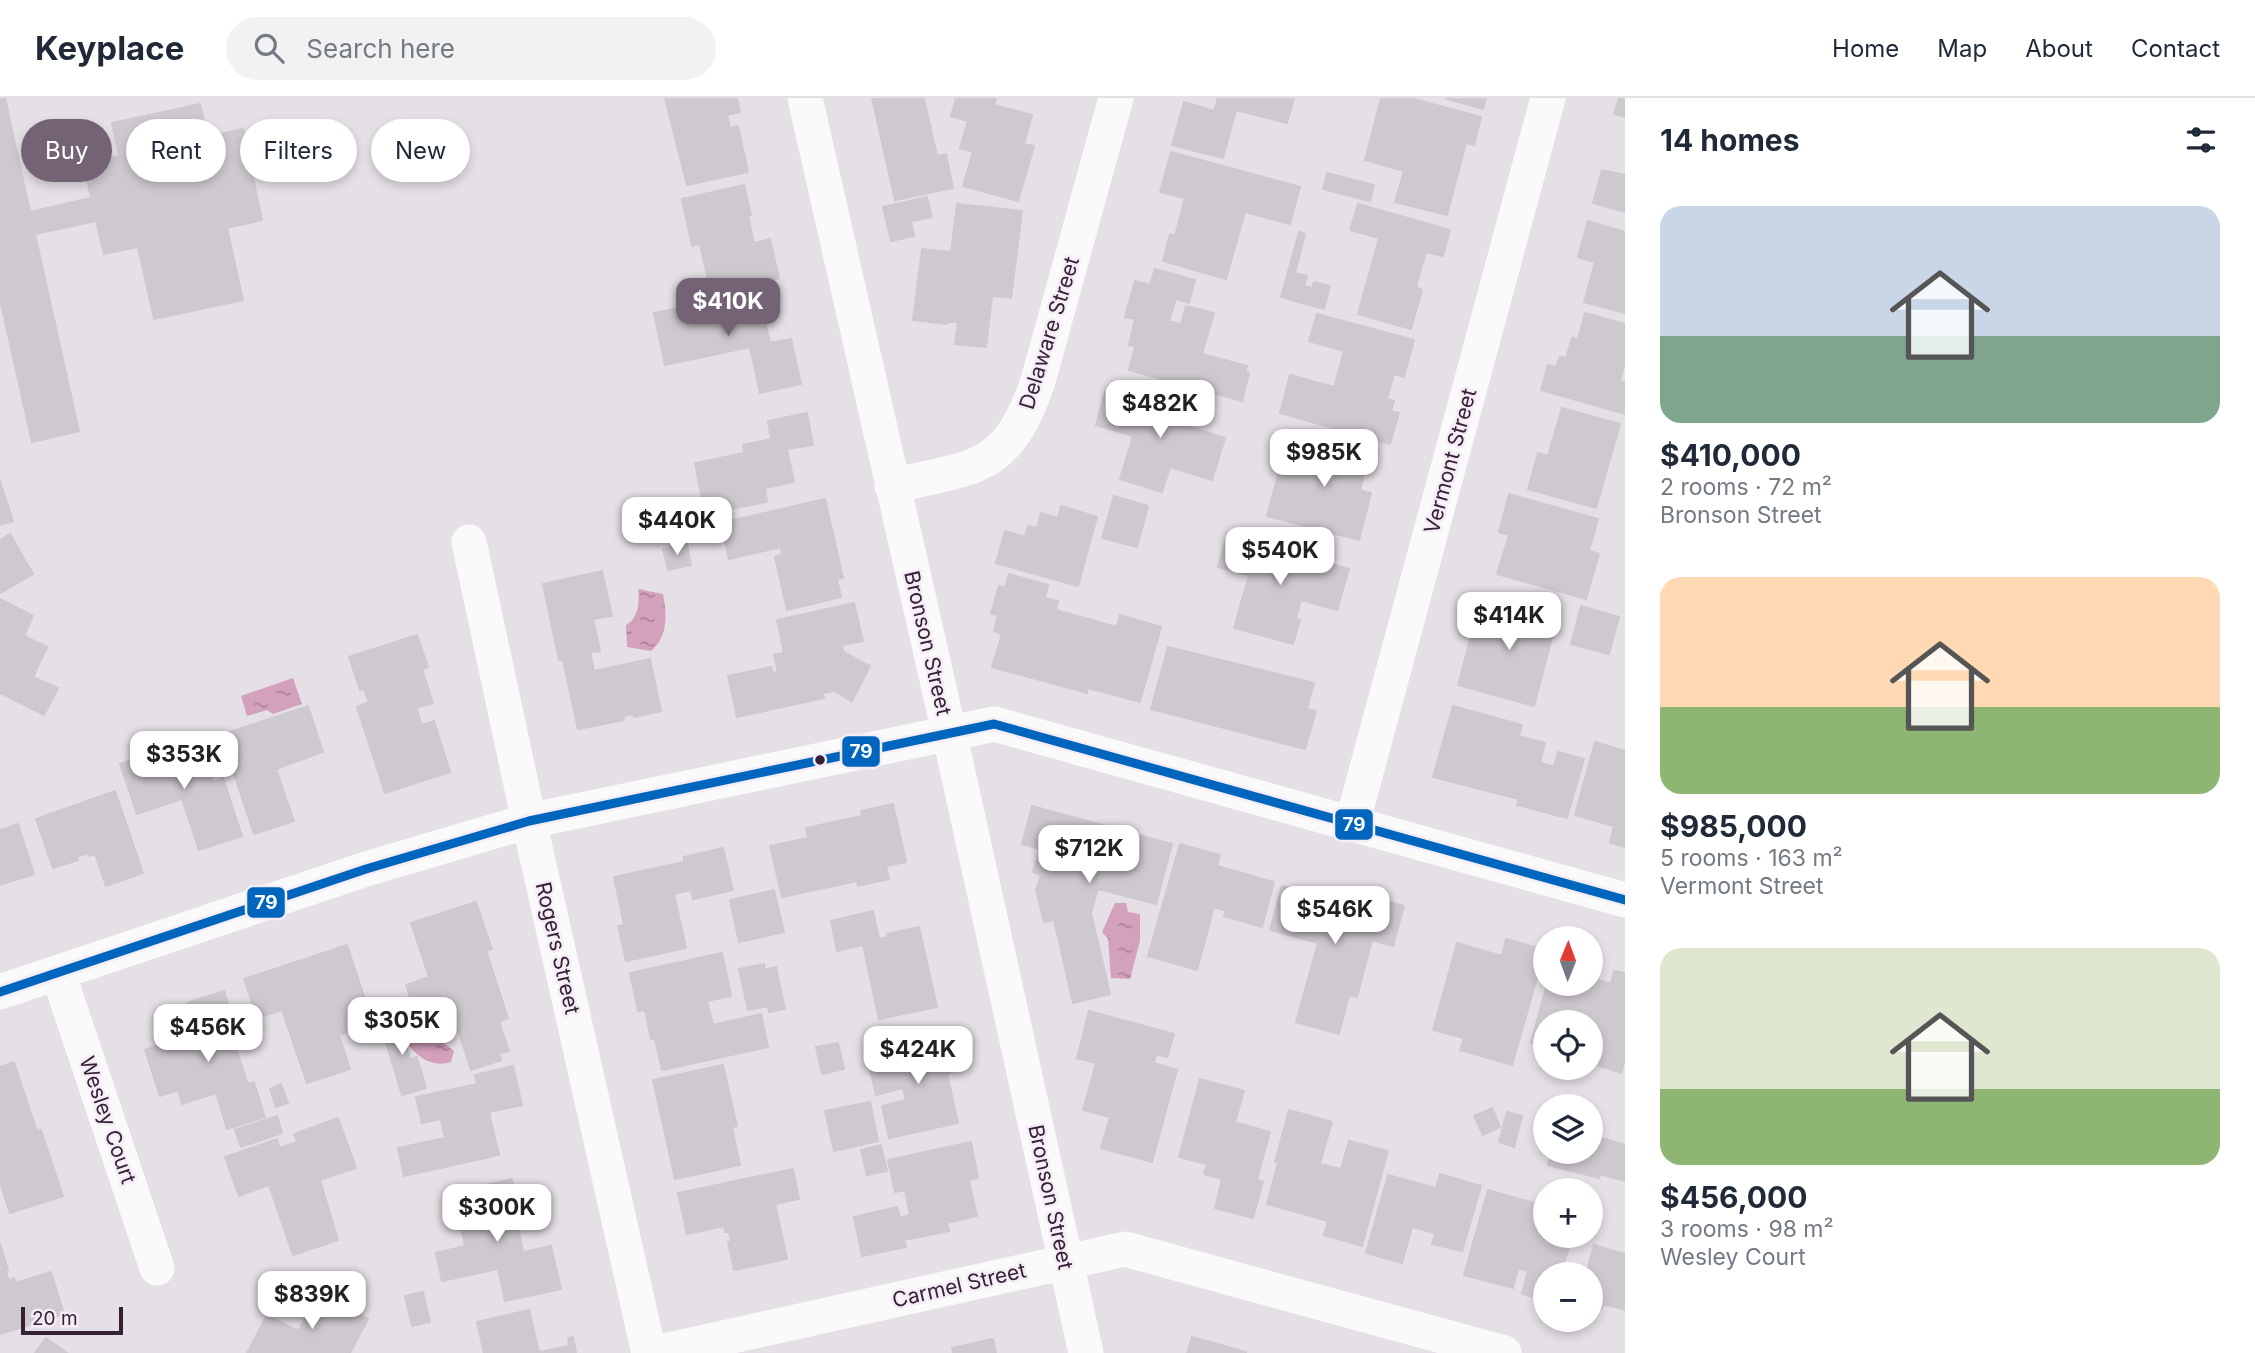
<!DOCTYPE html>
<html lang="en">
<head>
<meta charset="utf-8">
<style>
	:root { --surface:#fff; --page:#f2f2f3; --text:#1f2937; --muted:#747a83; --line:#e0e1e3; --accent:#746374 }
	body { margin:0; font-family:Inter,sans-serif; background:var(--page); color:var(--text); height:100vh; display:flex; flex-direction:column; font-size:26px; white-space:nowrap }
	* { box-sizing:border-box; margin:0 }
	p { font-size:23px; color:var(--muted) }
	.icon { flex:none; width:38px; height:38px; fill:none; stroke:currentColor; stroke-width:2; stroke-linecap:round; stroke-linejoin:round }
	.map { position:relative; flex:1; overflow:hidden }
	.panel { display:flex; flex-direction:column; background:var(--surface); width:630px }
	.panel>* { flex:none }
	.guide { position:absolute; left:21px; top:21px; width:665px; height:63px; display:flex; gap:14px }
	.needle { width:46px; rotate:1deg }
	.tools { position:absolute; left:1533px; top:828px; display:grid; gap:14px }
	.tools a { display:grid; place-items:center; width:70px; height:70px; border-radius:50%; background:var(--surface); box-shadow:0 4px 10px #0003; font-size:35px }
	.scale { position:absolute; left:21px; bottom:18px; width:102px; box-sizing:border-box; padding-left:7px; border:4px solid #372036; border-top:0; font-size:19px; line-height:24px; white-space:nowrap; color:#372036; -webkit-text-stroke:5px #f4edf6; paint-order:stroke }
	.price { position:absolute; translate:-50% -60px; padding:0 16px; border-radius:14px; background:#fff; color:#222; font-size:23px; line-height:46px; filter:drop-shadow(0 2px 4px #0008) }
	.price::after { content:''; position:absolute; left:50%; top:42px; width:21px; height:16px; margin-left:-10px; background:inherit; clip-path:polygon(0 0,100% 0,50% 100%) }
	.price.active { background:var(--accent); color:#fff }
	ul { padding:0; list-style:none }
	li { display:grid; align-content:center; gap:14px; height:371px; padding:0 35px }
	li span { display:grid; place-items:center; height:217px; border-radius:21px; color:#555 }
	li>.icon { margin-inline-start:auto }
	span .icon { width:126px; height:126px; fill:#fffc; stroke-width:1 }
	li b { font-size:30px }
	h2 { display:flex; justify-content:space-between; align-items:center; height:84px; padding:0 35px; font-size:30px }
	.pill { padding:0 24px; border-radius:32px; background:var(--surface); box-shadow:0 4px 10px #0003; font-size:24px; line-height:63px }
	.pill.active { background:var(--accent); color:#fff }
	header { display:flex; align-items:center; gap:42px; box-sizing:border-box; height:98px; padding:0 35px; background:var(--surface); border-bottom:2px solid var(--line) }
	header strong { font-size:33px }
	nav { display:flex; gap:38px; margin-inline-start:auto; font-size:24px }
	.search { width:490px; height:63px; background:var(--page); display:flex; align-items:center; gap:18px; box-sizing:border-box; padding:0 24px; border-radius:38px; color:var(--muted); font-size:26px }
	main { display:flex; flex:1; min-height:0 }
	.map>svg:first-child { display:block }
	.water { fill:url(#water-ripples) }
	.building { fill:#cec9cf; stroke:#cec9cf; stroke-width:2 }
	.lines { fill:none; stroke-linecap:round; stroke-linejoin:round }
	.minor { stroke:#fbfafb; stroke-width:35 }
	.bus-1-casing { stroke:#f4edf6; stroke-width:14 }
	.bus-1 { stroke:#0065bd; stroke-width:9 }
	.bus-dot { fill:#372036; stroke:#f4edf6; stroke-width:2.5 }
	.labels { text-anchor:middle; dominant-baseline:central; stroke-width:5; stroke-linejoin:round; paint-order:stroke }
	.street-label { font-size:21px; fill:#372036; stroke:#f4edf6 }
	.line-badge { stroke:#f4edf6; stroke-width:2.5 }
	.badge-label { font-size:19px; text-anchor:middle; font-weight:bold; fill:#fff }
</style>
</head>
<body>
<header>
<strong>Keyplace</strong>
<div class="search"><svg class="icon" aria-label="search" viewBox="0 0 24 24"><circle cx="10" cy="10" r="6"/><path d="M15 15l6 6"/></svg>Search here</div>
<nav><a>Home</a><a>Map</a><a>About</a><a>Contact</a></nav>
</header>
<main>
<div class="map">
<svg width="1625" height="1255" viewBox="0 0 1625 1255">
	<defs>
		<pattern id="water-ripples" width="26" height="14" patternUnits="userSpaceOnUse" patternTransform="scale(1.75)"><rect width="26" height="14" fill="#d4a1bc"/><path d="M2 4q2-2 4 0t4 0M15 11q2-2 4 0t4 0" fill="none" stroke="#ad839a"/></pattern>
	</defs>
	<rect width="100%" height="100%" fill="#e5e0e6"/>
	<path class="water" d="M638,491L663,496C667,515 668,539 651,553L627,549L626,527C638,521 640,504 638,491Z
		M293,580L302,606L273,616L267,612L247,618L241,598Z
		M1115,805H1126L1128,814L1140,816V843L1130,881L1111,880L1108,841L1102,834Z
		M418,917L428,921L437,940L454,953L451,964C420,975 385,929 418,917Z"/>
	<path class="building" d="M0,0H5L30,114L91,100L84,65L119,58L112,25L200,6L208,39L243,31L262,122L227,130L243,202L154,221L138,149L104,156L96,123L35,136L79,333L32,344L0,201Z
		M665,0H737L740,14L727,17L730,30L738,28L748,74L687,87Z
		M872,0H924L937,58L946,56L953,90L895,102Z
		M956,0H996L994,7L1032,17L1024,46L1034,48L1018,103L963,88L973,54L960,50L968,23L951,18Z
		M1218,0H1294L1287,25L1236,12L1223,60L1172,47L1184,4L1214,13Z
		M1381,0H1410L1481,19L1474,47L1466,45L1447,117L1395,104L1404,73L1365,62Z
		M1445,0H1486L1483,11Z
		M1619,0H1625V19L1614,16Z
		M1171,54L1300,89L1290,126L1245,114L1226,181L1163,163L1170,136L1175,138L1185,100L1160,94Z
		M1602,72L1625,77V114L1593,105Z
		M1327,75L1374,87L1370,103L1323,91Z
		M744,87L751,117L748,118L754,145L770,141L779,180L711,196L700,146L692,148L682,101Z
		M927,99L932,119L911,123L914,138L891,143L883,109Z
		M957,106L1022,113L1011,200L992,198L986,249L955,246L958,224H948L947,226L913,222L922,151L951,154Z
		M1358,106L1450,132L1443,158L1426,154L1416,189L1422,192L1411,231L1358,216L1379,140L1350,132Z
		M1588,123L1625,134V215L1584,204L1595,164L1578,159Z
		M1299,134L1305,136L1295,175L1307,178L1304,188L1312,190L1314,184L1330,188L1324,211L1281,199Z
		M1155,171L1195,182L1189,205L1176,201L1169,223L1181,226L1186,208L1214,215L1202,256L1247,268L1245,273L1249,275L1242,303L1129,272L1135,248L1129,247L1135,221L1125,219L1135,183L1150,187Z
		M758,193L770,245L791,241L801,286L760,295L750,249L665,267L654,215Z
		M1585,215L1625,226V264L1620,283L1625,285V316L1541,292L1548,267L1556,269L1560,259L1566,260L1572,240L1578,241Z
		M1317,216L1414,242L1404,279L1394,276L1387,301L1394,303L1391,313L1399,315L1390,346L1280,315L1290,277L1334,289L1344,253L1309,243Z
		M1105,294L1161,310L1165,296L1189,304L1183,327L1225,340L1212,382L1170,369L1162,394L1120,381L1133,338L1096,327Z
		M1562,310L1620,326L1596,410L1528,391L1538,355L1548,358Z
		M807,315L813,347L787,351L794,384L765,390L767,404L705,416L695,365L744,355L743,347L771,341L768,323Z
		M1326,338L1371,350L1360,392L1371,395L1359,442L1267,418L1285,351L1320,361Z
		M0,383L13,423L0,427Z
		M1509,396L1598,421L1589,453L1599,456L1586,501L1497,476L1509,437L1499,434Z
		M1114,398L1148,408L1137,449L1102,440Z
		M825,401L843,480L837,481L841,499L787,512L775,459L782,457L781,449L729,461L721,425Z
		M1061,408L1097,419L1078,488L996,465L1005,433L1025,439L1028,428L1037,430L1041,415L1058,420Z
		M10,436L33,476L0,495V442Z
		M1227,437L1349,471L1337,512L1301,502L1296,520L1300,522L1293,546L1234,530L1249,477L1218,469Z
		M687,446L691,467L668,472L663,451Z
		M602,473L612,518L593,521L600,553L590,554L594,573L650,561L661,613L634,619L633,616L623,618L624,622L578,631L563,562H559L543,486Z
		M1009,476L1048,487L1045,500L1058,503L1056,512L1117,529L1120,517L1161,529L1140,604L1088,590L1087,595L992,569L1002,536L994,533L998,517L991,516L999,488L1005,490Z
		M0,501L33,518L24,538L47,549L33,579L58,590L44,617L0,595Z
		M1486,502L1503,506L1504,503L1558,517L1534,608L1458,587L1471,538L1476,539Z
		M854,505L863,543L842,547L843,554L870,568L852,603L834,593L822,595L824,600L737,619L728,578L771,569L773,575L778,574L774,557L784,555L777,522Z
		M1581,508L1619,519L1609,556L1571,546Z
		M417,537L428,569L422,571L433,605L416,610L422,627L434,623L450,674L385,695L357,609L369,604L364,591L360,592L349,559Z
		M1168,549L1314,585L1307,611L1316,613L1305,651L1151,611Z
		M308,608L323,654L276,671L294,723L254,736L221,637Z
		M1453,608L1522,627L1519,638L1545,645L1540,664L1554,669L1558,654L1584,661L1567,720L1517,707L1519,701L1433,679Z
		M199,640L213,684L223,680L242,738L199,752L182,701L137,716L120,666Z
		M1595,644L1625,653V749L1610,745L1614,728L1575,717Z
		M115,693L143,775L106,788L95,756L89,758L87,755L77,759L78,762L53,770L36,721Z
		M893,706L906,764L886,768L889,781L858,788L857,783L782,799L770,748L808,740L806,730L862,718L861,713Z
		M1032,708L1172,746L1156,806L1098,791L1091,815L1110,896L1073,905L1054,822L1044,824L1036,792L1041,777L1033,774L1040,751L1022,746Z
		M18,726L34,776L0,787V732Z
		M1180,746L1220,757L1217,768L1274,784L1262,829L1224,818L1226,813L1214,809L1197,872L1148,858Z
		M723,750L733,792L693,801L691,792L674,796L686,850L626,863L618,828L624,827L614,779L684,764V759Z
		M1282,788L1337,803L1340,790L1404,808L1393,848L1372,842L1357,899L1349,897L1339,936L1296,924L1318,845L1270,832Z
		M774,792L784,834L739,844L730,802Z
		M476,804L492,851L486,853L508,920L499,923L509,953L499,956L501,962L471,972L459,935L438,909L416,916L406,887L429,879L411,825Z
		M873,813L879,841L888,839L887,836L919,829L937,909L879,921L863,847L837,853L831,823Z
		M1506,841L1545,852L1512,967L1460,952L1464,940L1433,932L1457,845L1502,858Z
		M347,847L373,926L339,937L350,971L307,985L282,912L257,920L244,881Z
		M722,855L731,898L707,903L713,927L761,916L768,949L662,972L655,940L651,941L645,912L638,913L630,875Z
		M764,866V872L776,869L785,911L769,914L768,908L748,912L739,871Z
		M1614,873L1625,875V961L1621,975L1591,965V924H1545V948L1531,945L1547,886H1591V880L1611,886Z
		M224,893L235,928L229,930L248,986L254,984L265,1019L227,1031L216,995L182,1006L178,992L160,998L145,952L196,935L187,905Z
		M1089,913L1174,936L1167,959L1156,956L1154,965L1177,972L1152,1064L1101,1050L1110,1019L1083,1012L1096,965L1077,960Z
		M397,917L410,961L417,959L426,990L402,997L379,921Z
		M944,933L953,973L947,975L958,1025L889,1040L882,1008L906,1002L903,990L876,997L870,972L899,965L894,944Z
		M838,945L844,971L822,976L816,949Z
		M14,964L37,1033L41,1032L63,1098L10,1115L0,1085V969Z
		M723,967L737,1028L732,1029L740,1067L675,1081L653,982Z
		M513,968L522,1007L489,1014L499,1057L404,1078L398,1050L445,1040L441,1021L422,1025L416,999L477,986L475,977Z
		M1200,981L1244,993L1235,1024L1270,1034L1257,1082L1263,1084L1253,1120L1215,1110L1222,1081L1204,1076L1207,1066L1179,1059Z
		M281,986L288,1005L276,1009L270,991Z
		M870,1004L878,1043L834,1053L825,1013Z
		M1492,1010L1500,1029L1483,1037L1474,1018Z
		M1289,1012L1332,1024L1320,1066L1341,1071L1349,1043L1388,1053L1362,1148L1324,1137L1328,1123L1267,1106L1278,1065L1275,1064Z
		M1507,1014L1522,1018L1514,1049L1499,1044Z
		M277,1018L282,1035L241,1049L235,1032Z
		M338,1020L356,1070L320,1082L338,1142L293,1157L269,1087L239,1098L225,1059L277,1041L279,1050L297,1044L294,1036Z
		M1591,1038L1609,1042L1599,1080L1548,1067L1552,1054H1591Z
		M1609,1042L1625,1047V1083L1600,1076Z
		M971,1044L978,1080L969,1082L977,1118L947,1125L949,1133L904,1142L906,1149L862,1158L854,1119L897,1109L900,1120L910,1117L905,1092L895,1094L888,1062Z
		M881,1047L887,1073L867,1077L861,1052Z
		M793,1071L799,1101L775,1106L787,1161L734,1172L728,1144H731L729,1134H725L724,1128L687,1136L678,1095Z
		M1440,1076L1481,1088L1462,1153L1432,1146L1435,1135L1412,1129L1402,1165L1366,1155L1388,1077L1436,1090Z
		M512,1081L520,1117L516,1118L523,1154L551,1148L561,1191L505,1203L498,1171L442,1183L436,1155L465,1148L453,1094Z
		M1488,1092L1545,1108V1138H1572L1561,1176H1545V1202L1522,1196L1528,1173L1518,1170L1513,1190L1464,1177Z
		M0,1146L8,1172L6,1173L8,1182L14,1180L15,1185L51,1174L64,1216L0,1236Z
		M1594,1147L1625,1156V1212L1603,1206L1601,1211L1591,1208V1176H1586Z
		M423,1194L430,1224L412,1228L405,1198Z
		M319,1195L368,1221L350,1255H247L267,1217L298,1233Z
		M529,1212L539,1254L569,1248L568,1240L573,1239L576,1255H484L477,1224Z
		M1192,1239L1246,1254V1255H1187Z
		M46,1240L67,1255H35Z
		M993,1241L996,1255H953L952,1250Z"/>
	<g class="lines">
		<path class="minor" d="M805,0L949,634L1086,1255
			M892,388C976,368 1007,374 1038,283L1116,0
			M469,444L529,723L649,1255
			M1352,726L1548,0
			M58,875L157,1170
			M0,894L366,771L529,723L994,626L1625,802
			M655,1255L1125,1151L1504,1255"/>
		<defs>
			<path id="bus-1" d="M0,894L366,771L529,723L994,626L1625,802"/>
		</defs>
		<use href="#bus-1" class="bus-1-casing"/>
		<use href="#bus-1" class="bus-1"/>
	</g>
	<circle class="bus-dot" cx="820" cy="662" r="6"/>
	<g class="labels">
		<g class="street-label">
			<text transform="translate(1049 235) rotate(-73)">Delaware Street</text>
			<text transform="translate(1450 363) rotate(-75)">Vermont Street</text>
			<text transform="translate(928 545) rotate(77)">Bronson Street</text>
			<text transform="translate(558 850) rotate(77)">Rogers Street</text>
			<text transform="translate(108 1022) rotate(71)">Wesley Court</text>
			<text transform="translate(1051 1099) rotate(78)">Bronson Street</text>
			<text transform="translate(959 1187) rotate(-13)">Carmel Street</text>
		</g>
	</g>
	<g class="line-badge">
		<rect x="841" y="637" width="40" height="33" rx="7" fill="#0065bd"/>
		<rect x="1334" y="710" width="40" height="33" rx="7" fill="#0065bd"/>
		<rect x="246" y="788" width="40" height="33" rx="7" fill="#0065bd"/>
	</g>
	<g class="badge-label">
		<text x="861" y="660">79</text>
		<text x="1354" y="733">79</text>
		<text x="266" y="811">79</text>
	</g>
</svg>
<div class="tools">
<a><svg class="needle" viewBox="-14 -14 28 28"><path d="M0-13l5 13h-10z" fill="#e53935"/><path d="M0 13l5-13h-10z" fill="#747a83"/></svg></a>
<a><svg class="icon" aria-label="locate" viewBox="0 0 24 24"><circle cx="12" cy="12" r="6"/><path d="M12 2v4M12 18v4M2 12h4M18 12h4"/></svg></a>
<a><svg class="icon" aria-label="layers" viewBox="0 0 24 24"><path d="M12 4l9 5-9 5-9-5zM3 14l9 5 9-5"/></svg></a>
<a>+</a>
<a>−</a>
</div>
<div class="scale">20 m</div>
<b class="price active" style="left:728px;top:240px">$410K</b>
<b class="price" style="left:1160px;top:342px">$482K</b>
<b class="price" style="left:1324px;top:391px">$985K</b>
<b class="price" style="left:677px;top:459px">$440K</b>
<b class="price" style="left:1280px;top:489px">$540K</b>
<b class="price" style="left:1509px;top:554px">$414K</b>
<b class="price" style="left:184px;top:693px">$353K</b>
<b class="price" style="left:1089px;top:787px">$712K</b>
<b class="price" style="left:1335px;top:848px">$546K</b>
<b class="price" style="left:402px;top:959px">$305K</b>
<b class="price" style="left:208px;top:966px">$456K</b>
<b class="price" style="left:918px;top:988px">$424K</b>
<b class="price" style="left:497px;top:1146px">$300K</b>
<b class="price" style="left:312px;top:1233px">$839K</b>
<div class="guide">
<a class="pill active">Buy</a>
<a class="pill">Rent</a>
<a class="pill">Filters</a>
<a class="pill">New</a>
</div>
</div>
<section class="panel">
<h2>14 homes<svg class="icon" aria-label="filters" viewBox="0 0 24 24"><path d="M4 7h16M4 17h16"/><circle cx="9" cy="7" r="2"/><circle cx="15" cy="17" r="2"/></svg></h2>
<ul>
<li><span style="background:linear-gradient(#c9d6e8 60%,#7fa58c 0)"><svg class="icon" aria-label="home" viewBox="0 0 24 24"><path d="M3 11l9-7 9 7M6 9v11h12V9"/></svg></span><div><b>$410,000</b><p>2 rooms · 72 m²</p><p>Bronson Street</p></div></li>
<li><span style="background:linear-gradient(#ffd9b3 60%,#8fb573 0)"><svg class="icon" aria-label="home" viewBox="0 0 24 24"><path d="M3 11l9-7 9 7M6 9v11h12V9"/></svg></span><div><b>$985,000</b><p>5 rooms · 163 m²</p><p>Vermont Street</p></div></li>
<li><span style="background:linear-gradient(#dfe7d0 65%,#8fb573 0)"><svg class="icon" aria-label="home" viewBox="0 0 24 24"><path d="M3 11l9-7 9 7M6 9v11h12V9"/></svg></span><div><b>$456,000</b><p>3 rooms · 98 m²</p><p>Wesley Court</p></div></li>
</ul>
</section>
</main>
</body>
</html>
